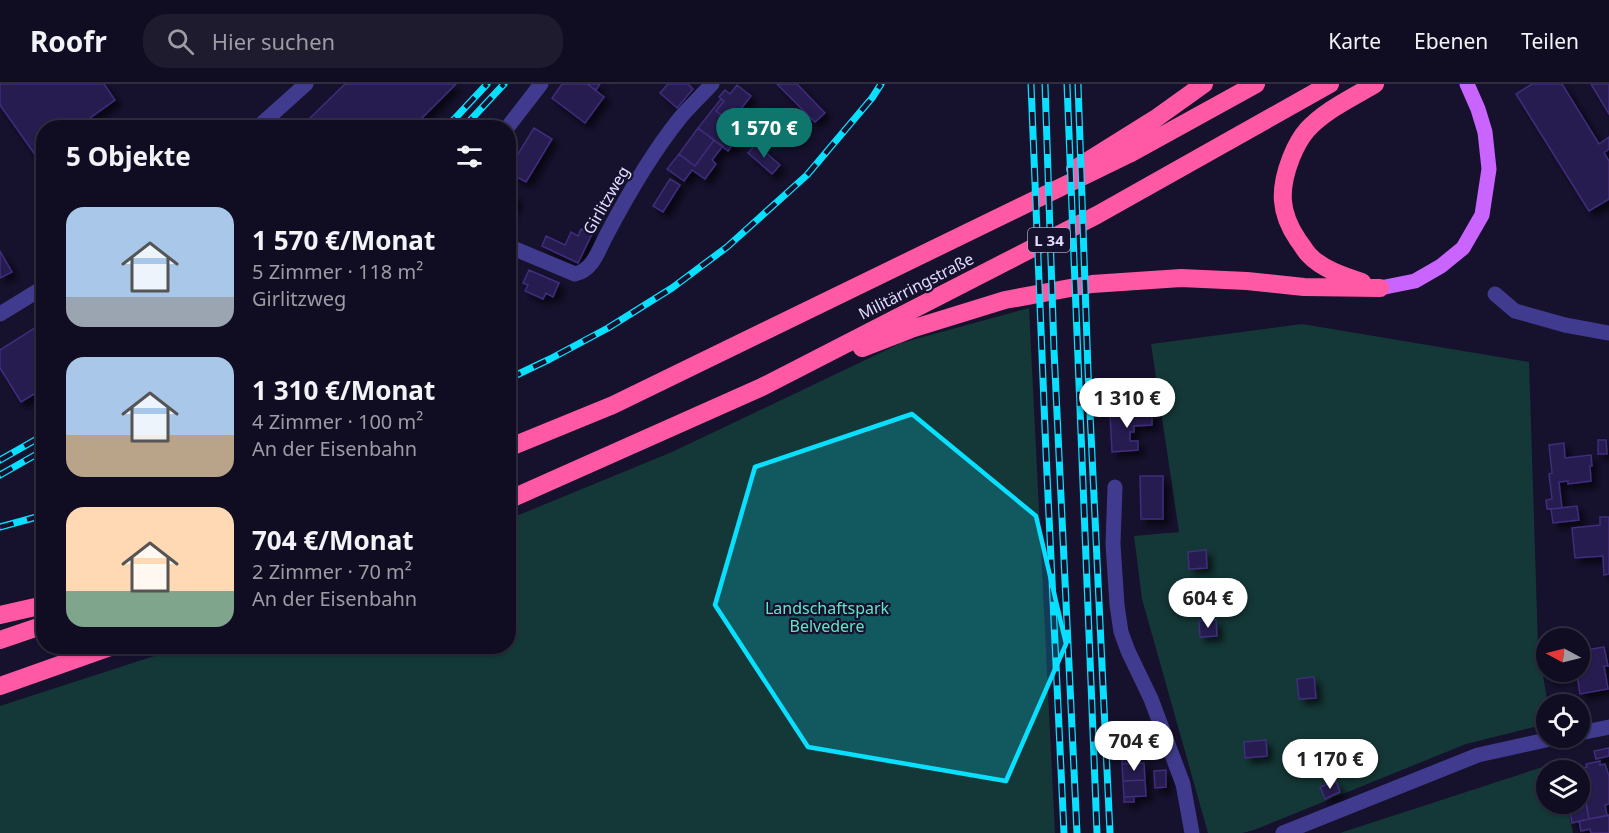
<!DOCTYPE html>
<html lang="de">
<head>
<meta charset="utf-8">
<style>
	:root { --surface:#100d22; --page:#1e1b2f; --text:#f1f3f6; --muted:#9c9ca5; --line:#302d40; --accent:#0f766e }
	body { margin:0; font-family:"Noto Sans",sans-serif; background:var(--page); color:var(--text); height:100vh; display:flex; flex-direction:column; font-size:22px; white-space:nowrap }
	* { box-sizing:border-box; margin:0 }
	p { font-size:20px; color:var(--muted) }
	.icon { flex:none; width:33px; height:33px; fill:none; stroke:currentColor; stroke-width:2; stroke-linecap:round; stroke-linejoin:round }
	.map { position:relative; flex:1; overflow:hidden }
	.sheet { position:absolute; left:36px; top:36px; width:480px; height:534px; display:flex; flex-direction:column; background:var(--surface); border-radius:24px; box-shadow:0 2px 4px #0004,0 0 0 2px var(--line) }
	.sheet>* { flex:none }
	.needle { width:39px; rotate:277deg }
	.buttons { position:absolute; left:1536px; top:544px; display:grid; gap:12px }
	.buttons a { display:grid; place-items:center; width:54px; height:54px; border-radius:50%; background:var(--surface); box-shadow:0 2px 4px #0004,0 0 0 2px var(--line); font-size:30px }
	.price { position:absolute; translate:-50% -51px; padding:0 14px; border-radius:21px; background:#fff; color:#222; font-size:20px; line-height:39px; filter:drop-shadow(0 2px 3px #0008) }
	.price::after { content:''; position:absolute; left:50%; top:36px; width:18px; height:14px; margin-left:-9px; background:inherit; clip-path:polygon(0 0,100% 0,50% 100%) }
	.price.selected { background:var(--accent); color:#fff }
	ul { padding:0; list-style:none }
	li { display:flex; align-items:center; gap:18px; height:150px; padding:0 30px }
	li span { display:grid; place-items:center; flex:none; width:168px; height:120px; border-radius:18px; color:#555 }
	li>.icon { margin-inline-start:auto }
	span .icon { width:72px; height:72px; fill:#fffc; stroke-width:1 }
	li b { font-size:26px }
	h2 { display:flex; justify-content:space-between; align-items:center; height:72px; padding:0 30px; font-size:26px }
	header { display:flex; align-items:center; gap:36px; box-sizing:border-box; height:84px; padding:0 30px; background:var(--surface); border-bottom:2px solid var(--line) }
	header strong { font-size:28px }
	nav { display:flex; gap:33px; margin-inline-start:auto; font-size:21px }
	.search { width:420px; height:54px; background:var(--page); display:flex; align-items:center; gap:15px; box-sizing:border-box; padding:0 21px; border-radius:24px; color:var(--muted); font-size:22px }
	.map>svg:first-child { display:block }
	.green { fill:#143837 }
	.building { fill:#281c4f; stroke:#3f2d7c; stroke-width:1.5; filter:url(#shadow) }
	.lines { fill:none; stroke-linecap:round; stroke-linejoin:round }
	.minor { stroke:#403b8e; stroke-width:15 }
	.major { stroke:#c964ff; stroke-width:15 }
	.highway { stroke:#ff58a4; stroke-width:18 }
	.rail-casing { stroke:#09e0ff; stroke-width:7 }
	.rail { stroke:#16112d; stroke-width:4.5; stroke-dasharray:14; stroke-linecap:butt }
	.marked { fill:#09e0ff; fill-opacity:0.2; stroke:#09e0ff; stroke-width:4.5; stroke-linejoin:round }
	.labels { text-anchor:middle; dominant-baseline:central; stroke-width:4.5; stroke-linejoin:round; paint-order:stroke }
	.shield { fill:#16112d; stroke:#a5a0c0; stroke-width:1.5 }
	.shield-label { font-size:15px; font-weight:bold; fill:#e2ddff }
	.street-label { font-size:16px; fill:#e2ddff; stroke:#16112d }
	.park-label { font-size:16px; fill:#63e5c8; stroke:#16112d }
</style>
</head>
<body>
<header>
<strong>Roofr</strong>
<div class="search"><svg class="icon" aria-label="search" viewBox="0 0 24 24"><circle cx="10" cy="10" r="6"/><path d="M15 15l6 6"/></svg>Hier suchen</div>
<nav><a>Karte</a><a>Ebenen</a><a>Teilen</a></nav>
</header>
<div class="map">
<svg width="1609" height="749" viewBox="0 0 1609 749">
	<defs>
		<filter id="shadow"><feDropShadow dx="5.5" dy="5.5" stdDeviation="3" flood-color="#0009"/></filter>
	</defs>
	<rect width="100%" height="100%" fill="#16112d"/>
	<path class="green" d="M1029,224L1055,749H0V622L182,563L508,562L509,435L672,368L901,259Z
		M1302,240L1529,278L1538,562L1548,621H1546V640L1466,660L1254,746L1242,749H1208L1142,515L1134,452L1179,448L1151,260Z
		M1558,678L1560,687H1546V720H1567L1573,749H1340Z"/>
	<path class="building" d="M0,0H104L115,16L76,44H44V67L36,72L0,21Z
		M345,0H456L412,44H315L308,36Z
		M562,0H587L604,13L585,39L552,14Z
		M587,0H600L596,6Z
		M668,0H688L693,5L677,24L660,9Z
		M777,0H797L825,29L815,38Z
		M1532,0H1562L1599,60L1609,53V65L1604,69L1609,77V115L1589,127L1516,10Z
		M1591,0H1609V30Z
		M737,1L751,12L731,38L716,27L724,17L719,13L725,6L730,10Z
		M721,15L724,17L716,27L743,47L728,67L698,44Z
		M534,44L552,55L526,98L508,88V86Z
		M698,44L714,56L695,82L679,70Z
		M714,56L723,62L712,76L716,80L705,95L692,86L684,97L667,85L679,70L695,82Z
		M756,60L780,81L772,90L748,69Z
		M670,95L680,101L663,128L653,122Z
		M508,110L517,114L508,132Z
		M581,145L592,150L578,179L542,162L546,152L565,161L571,148L578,152Z
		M0,167L12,188L0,194Z
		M529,186L559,199L553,213L546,209L543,215L525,207L528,201L523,199Z
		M44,238V277L39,280L44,288V304L21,318L0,284V266Z
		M1129,326H1134V330L1152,329V341L1134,342V348H1130V357H1138V366L1112,368L1110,329L1129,328Z
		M1598,356H1606L1607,370H1598Z
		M1564,359L1565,374L1591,371L1592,382H1590L1591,397L1568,400V397L1559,398L1562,424L1547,425L1546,416L1552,415L1549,390L1552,389L1549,361Z
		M1140,392H1163V435H1141Z
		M1577,422L1579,436L1553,439L1551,425Z
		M1600,433H1609V490L1604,491L1603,472L1575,474L1572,444L1600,441Z
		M1206,466L1207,484L1189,485L1188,468Z
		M1216,536L1217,552L1200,553L1199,537Z
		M1604,563L1608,582H1604L1608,605L1580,610L1577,590L1568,591L1567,588H1580V567Z
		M1548,588H1567L1568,591L1549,595Z
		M1314,593L1316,614L1299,615L1297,595Z
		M1266,656L1267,672L1245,674L1244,658Z
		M1609,664V672L1596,675L1594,667Z
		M1132,674V680H1122V675Z
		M1600,677V681L1605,680L1609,692V720L1605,721L1607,732L1589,735L1579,685L1587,683L1586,680Z
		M1144,679L1145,696L1123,697L1122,680Z
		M1166,686V703L1155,704L1154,687Z
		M1145,696L1146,712L1124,713L1123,697Z
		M1336,697L1340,708L1325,715L1320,703Z
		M1124,713H1134V718H1124Z
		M1586,718L1589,735L1572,739L1569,721L1580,720Z
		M1609,731V749H1591L1590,745L1581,747L1579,737Z"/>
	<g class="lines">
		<path class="minor" d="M257,44L306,0
			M507,44L541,0
			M508,162L575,190C593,186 598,167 606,152C627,112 651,70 680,34C690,22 702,11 712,0
			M1495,210L1515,227L1565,241L1609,249
			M0,230L44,203
			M1115,403L1113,460L1117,521L1121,548L1128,567L1151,615L1183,700L1192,749
			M1580,649L1609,643
			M1283,749L1478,671L1555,654"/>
		<path class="major" d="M1380,204L1415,197L1441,182L1463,164L1482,131L1489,85L1485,48L1478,25L1467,0"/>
		<path class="highway" d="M1075,85L1155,35L1204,0
			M1362,198C1343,192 1322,185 1309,171C1305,167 1302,161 1298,156C1279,128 1279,105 1291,74C1295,64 1300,54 1307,46C1325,26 1352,14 1375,0
			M862,264L911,245L1005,216L1092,200L1181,194L1247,197L1304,203L1380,204
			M508,364L613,321L1129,70L1256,0
			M508,416L762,303L1097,131L1330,0
			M0,531L44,521
			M0,556L44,541
			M0,602L113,562"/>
		<defs>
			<path id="rail" d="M1031,0L1046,369L1064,749
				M1045,0L1054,266L1077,749
				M1067,0L1097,749
				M1078,0L1088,287L1110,749
				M446,44L487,0
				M463,44L504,0
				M508,295L550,275L608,244L672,204L727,163L807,91L872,14L881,0
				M0,376L44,351
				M0,391L44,366
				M0,443L44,431"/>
		</defs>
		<use href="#rail" class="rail-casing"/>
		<use href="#rail" class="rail"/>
	</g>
	<path class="marked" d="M912,330L1036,432L1066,560L1006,697L808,663L715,521L755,383Z"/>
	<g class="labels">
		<rect class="shield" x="1028" y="144" width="42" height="24" rx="4.5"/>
		<g class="shield-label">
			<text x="1049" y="156">L 34</text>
		</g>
		<g class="street-label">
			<text transform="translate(606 116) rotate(-60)">Girlitzweg</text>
			<text transform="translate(916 202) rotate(-27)">Militärringstraße</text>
		</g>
		<g class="park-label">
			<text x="827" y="524">Landschaftspark<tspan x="827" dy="18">Belvedere</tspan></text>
		</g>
	</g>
</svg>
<div class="buttons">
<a><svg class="needle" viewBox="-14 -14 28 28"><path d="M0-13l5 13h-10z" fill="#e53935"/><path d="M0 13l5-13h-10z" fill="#9c9ca5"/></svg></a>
<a><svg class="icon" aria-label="locate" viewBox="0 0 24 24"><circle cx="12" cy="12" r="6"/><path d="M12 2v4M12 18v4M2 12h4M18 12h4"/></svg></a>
<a><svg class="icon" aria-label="layers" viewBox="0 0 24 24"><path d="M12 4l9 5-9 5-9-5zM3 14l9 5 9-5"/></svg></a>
</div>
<b class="price selected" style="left:764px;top:75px">1 570 €</b>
<b class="price" style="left:1127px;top:345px">1 310 €</b>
<b class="price" style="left:1208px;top:545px">604 €</b>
<b class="price" style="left:1134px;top:688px">704 €</b>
<b class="price" style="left:1330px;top:706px">1 170 €</b>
<section class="sheet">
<h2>5 Objekte<svg class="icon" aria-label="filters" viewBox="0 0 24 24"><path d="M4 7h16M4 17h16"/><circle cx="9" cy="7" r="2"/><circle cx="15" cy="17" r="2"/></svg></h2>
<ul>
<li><span style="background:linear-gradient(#a9c7e8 75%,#9aa5b1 0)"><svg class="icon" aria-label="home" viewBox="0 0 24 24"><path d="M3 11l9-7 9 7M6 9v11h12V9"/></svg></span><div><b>1 570 €/Monat</b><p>5 Zimmer · 118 m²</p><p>Girlitzweg</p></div></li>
<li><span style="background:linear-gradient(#a9c7e8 65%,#b9a48a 0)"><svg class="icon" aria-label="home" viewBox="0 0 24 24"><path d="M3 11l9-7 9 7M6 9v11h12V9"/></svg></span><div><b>1 310 €/Monat</b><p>4 Zimmer · 100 m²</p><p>An der Eisenbahn</p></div></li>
<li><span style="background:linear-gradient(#ffd9b3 70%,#7fa58c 0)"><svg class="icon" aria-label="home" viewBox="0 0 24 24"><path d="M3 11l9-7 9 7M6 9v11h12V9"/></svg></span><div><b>704 €/Monat</b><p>2 Zimmer · 70 m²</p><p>An der Eisenbahn</p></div></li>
</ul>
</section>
</div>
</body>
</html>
